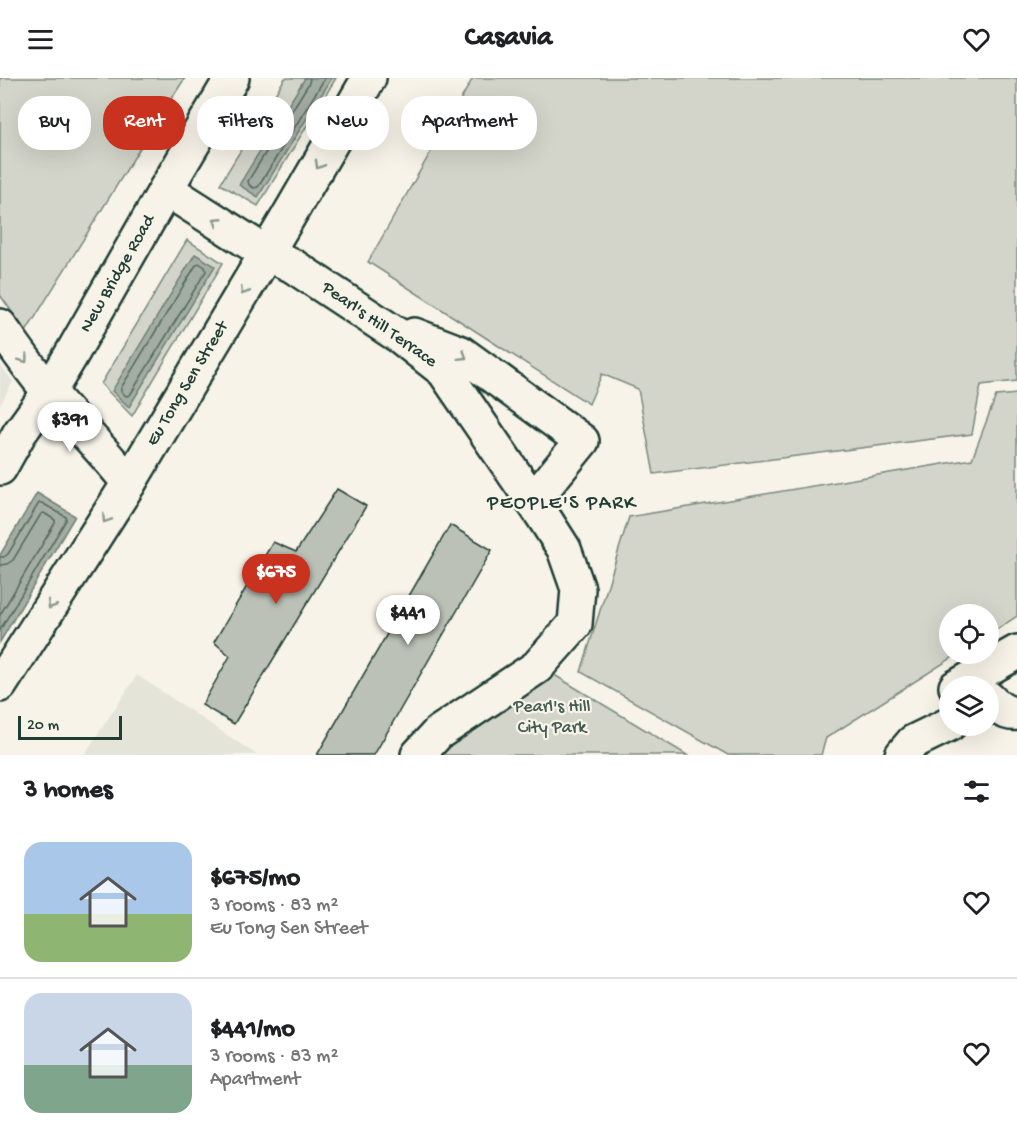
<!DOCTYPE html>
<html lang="en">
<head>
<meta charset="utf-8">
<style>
	:root { --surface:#fff; --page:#f6f6f6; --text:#202124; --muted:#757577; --line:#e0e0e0; --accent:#c8321e }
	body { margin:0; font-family:"Gochi Hand",sans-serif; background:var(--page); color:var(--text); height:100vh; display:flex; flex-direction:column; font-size:22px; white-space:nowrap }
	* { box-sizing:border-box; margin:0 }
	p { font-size:20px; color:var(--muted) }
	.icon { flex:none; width:33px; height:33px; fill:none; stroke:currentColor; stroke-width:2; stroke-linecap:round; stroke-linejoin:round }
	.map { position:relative; height:677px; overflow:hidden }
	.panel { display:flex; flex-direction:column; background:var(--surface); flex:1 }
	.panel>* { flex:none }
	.top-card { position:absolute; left:18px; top:18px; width:600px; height:54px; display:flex; gap:12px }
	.buttons { position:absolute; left:939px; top:526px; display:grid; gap:12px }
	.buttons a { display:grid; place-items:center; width:60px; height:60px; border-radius:50%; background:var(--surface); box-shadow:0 6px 24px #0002; font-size:30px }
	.scale { position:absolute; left:18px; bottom:15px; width:104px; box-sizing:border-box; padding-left:6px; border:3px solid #1f3d34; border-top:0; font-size:16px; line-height:21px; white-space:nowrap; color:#1f3d34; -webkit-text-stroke:4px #f7f3e8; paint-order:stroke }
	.price { position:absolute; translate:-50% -51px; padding:0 14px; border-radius:21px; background:#fff; color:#222; font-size:20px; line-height:39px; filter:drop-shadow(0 2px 3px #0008) }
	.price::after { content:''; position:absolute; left:50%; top:36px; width:18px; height:14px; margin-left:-9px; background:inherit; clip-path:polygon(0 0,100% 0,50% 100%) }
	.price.on { background:var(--accent); color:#fff }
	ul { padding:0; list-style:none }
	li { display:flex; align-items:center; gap:18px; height:150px; padding:0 24px }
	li+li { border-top:2px solid var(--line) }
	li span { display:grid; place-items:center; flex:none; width:168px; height:120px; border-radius:18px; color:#555 }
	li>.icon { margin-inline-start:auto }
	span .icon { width:72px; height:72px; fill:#fffc; stroke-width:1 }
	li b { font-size:26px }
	h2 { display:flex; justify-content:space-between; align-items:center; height:72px; padding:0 24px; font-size:26px }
	.pill { padding:0 21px; border-radius:24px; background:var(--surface); box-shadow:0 6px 24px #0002; font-size:21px; line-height:54px }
	.pill.on { background:var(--accent); color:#fff }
	header { display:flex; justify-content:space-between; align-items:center; height:78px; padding:0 24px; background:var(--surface); font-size:27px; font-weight:700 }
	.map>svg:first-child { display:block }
	.built { fill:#e5e4d9 }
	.green { fill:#d3d5ca; stroke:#79897f; stroke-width:1.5 }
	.water { fill:#a4ada3; stroke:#6f8077; stroke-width:1.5 }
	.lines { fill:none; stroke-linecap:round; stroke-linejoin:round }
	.shore { stroke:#546a60; stroke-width:1.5 }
	.building { fill:#bbc1b6; stroke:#1f3d34; stroke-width:1.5 }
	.minor-casing { stroke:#1f3d34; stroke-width:38 }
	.major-casing { stroke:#1f3d34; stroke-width:38 }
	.minor { stroke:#f7f3e8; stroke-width:33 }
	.major { stroke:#f7f3e8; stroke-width:33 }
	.oneway { stroke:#8b988e }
	.labels { text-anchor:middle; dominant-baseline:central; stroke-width:4.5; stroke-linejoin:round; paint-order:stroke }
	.street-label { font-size:18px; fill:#1f3d34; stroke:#f7f3e8 }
	.park-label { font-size:18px; fill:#435b52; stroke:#f7f3e8 }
	.neighbourhood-label { font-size:20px; letter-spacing:1.5px; fill:#1f3d34; stroke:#f7f3e8 }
</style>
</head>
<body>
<header><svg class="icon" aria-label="menu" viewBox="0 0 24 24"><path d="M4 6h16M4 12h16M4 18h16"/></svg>Casavia<svg class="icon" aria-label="heart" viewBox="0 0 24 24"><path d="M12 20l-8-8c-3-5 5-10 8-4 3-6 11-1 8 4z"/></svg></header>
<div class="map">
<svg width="1017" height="677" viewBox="0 0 1017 677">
	<rect width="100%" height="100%" fill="#f7f3e8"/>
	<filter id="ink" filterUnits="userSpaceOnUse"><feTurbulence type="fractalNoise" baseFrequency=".0167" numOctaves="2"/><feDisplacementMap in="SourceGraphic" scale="12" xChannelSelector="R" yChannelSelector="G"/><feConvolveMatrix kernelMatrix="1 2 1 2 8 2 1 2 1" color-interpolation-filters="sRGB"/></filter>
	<g filter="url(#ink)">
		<path class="built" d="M0,286L13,304L0,327Z
			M137,597L257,677H84Z"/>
		<path class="green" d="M0,0H185L148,57L26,254L0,217Z
			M285,0H336L258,128L220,106Z
			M473,0H1017V303L981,307L972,356L654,396L638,311L602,296L589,326L368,184Z
			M187,162L223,185L132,338L101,306Z
			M1017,316V538L989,557L988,537H950V576H958L826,660L821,677H728L581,594L629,439L972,381L996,318Z
			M546,592L687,677H430Z"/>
		<path class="water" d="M305,0H332L258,119L239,107Z
			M195,176L215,188L129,329L112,313Z
			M37,415L75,438L0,564V477Z"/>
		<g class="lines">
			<path class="shore" d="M310,0L309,5L248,103L249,107L254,110L258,109L325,0
				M199,185L205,189L206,193L130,317L126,318L121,313V310L196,187Z
				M0,479H4L8,476L39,425H42L66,439V442L0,552
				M0,487L7,486L13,482L41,436L44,435L55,442V445L0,537"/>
		</g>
		<path class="building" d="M337,411L366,428L234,646L202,627L230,578L214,564L273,464L296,474Z
			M450,447L492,472L374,677H317Z"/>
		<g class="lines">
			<defs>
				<path id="minor" d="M166,111L266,175L293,188L402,260L444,293L543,438L564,471L578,511L575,546L537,589L438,655L418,677
					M0,248C15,269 30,291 47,311C73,343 103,372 129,405
					M414,257L461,275L582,363L533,423
					M956,609L1017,574
					M988,620C996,628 1005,637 1017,635
					M902,677L913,664L950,646"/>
				<path id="major" d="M0,390L19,356L49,314L70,279L166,111L232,0
					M0,607L129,405L284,146L369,0"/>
			</defs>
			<use href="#minor" class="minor-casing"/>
			<use href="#major" class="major-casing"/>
			<use href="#minor" class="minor"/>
			<use href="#major" class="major"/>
		</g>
		<defs><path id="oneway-chevron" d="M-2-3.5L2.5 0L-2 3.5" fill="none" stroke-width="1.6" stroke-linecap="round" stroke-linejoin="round" transform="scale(1.5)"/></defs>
		<g class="oneway">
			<use href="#oneway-chevron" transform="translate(319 87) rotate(120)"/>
			<use href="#oneway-chevron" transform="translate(217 143) rotate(-147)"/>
			<use href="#oneway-chevron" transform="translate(244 213) rotate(121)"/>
			<use href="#oneway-chevron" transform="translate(463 278) rotate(32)"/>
			<use href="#oneway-chevron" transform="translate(24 281) rotate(54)"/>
			<use href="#oneway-chevron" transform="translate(106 441) rotate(123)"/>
			<use href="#oneway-chevron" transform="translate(51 527) rotate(122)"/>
		</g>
	</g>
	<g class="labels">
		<g class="street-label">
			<text transform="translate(118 196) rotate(-60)">New Bridge Road</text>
			<text transform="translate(379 247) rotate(35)">Pearl's Hill Terrace</text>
			<text transform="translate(188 306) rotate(-59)">Eu Tong Sen Street</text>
		</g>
		<g class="park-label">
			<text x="552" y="629">Pearl's Hill<tspan x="552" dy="21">City Park</tspan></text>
		</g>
		<g class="neighbourhood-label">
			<text x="562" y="426">PEOPLE'S PARK</text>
		</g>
	</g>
</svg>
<div class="buttons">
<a><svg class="icon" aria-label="locate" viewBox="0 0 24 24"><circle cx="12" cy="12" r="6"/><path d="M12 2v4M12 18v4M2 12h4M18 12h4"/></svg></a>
<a><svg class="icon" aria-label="layers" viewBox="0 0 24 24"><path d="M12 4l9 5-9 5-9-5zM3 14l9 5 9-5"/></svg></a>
</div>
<div class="scale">20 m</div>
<b class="price" style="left:70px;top:375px">$391</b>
<b class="price on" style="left:276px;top:527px">$675</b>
<b class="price" style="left:408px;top:568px">$441</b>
<div class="top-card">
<a class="pill">Buy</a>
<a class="pill on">Rent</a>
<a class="pill">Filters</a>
<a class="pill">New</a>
<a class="pill">Apartment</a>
</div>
</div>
<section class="panel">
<h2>3 homes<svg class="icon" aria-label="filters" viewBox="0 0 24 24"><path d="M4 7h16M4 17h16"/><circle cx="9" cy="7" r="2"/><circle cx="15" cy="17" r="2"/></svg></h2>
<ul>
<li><span style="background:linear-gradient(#a9c7e8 60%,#8fb573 0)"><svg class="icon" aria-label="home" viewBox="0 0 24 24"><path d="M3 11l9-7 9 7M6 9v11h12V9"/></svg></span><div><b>$675/mo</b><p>3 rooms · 83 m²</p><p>Eu Tong Sen Street</p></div><svg class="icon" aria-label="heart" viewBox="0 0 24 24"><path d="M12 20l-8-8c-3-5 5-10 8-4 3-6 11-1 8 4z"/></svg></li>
<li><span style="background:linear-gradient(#c9d6e8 60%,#7fa58c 0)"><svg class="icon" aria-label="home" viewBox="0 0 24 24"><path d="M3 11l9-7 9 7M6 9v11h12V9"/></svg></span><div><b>$441/mo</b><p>3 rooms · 83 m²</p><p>Apartment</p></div><svg class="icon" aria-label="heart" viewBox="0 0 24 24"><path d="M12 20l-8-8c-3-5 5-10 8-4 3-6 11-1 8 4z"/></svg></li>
</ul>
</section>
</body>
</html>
